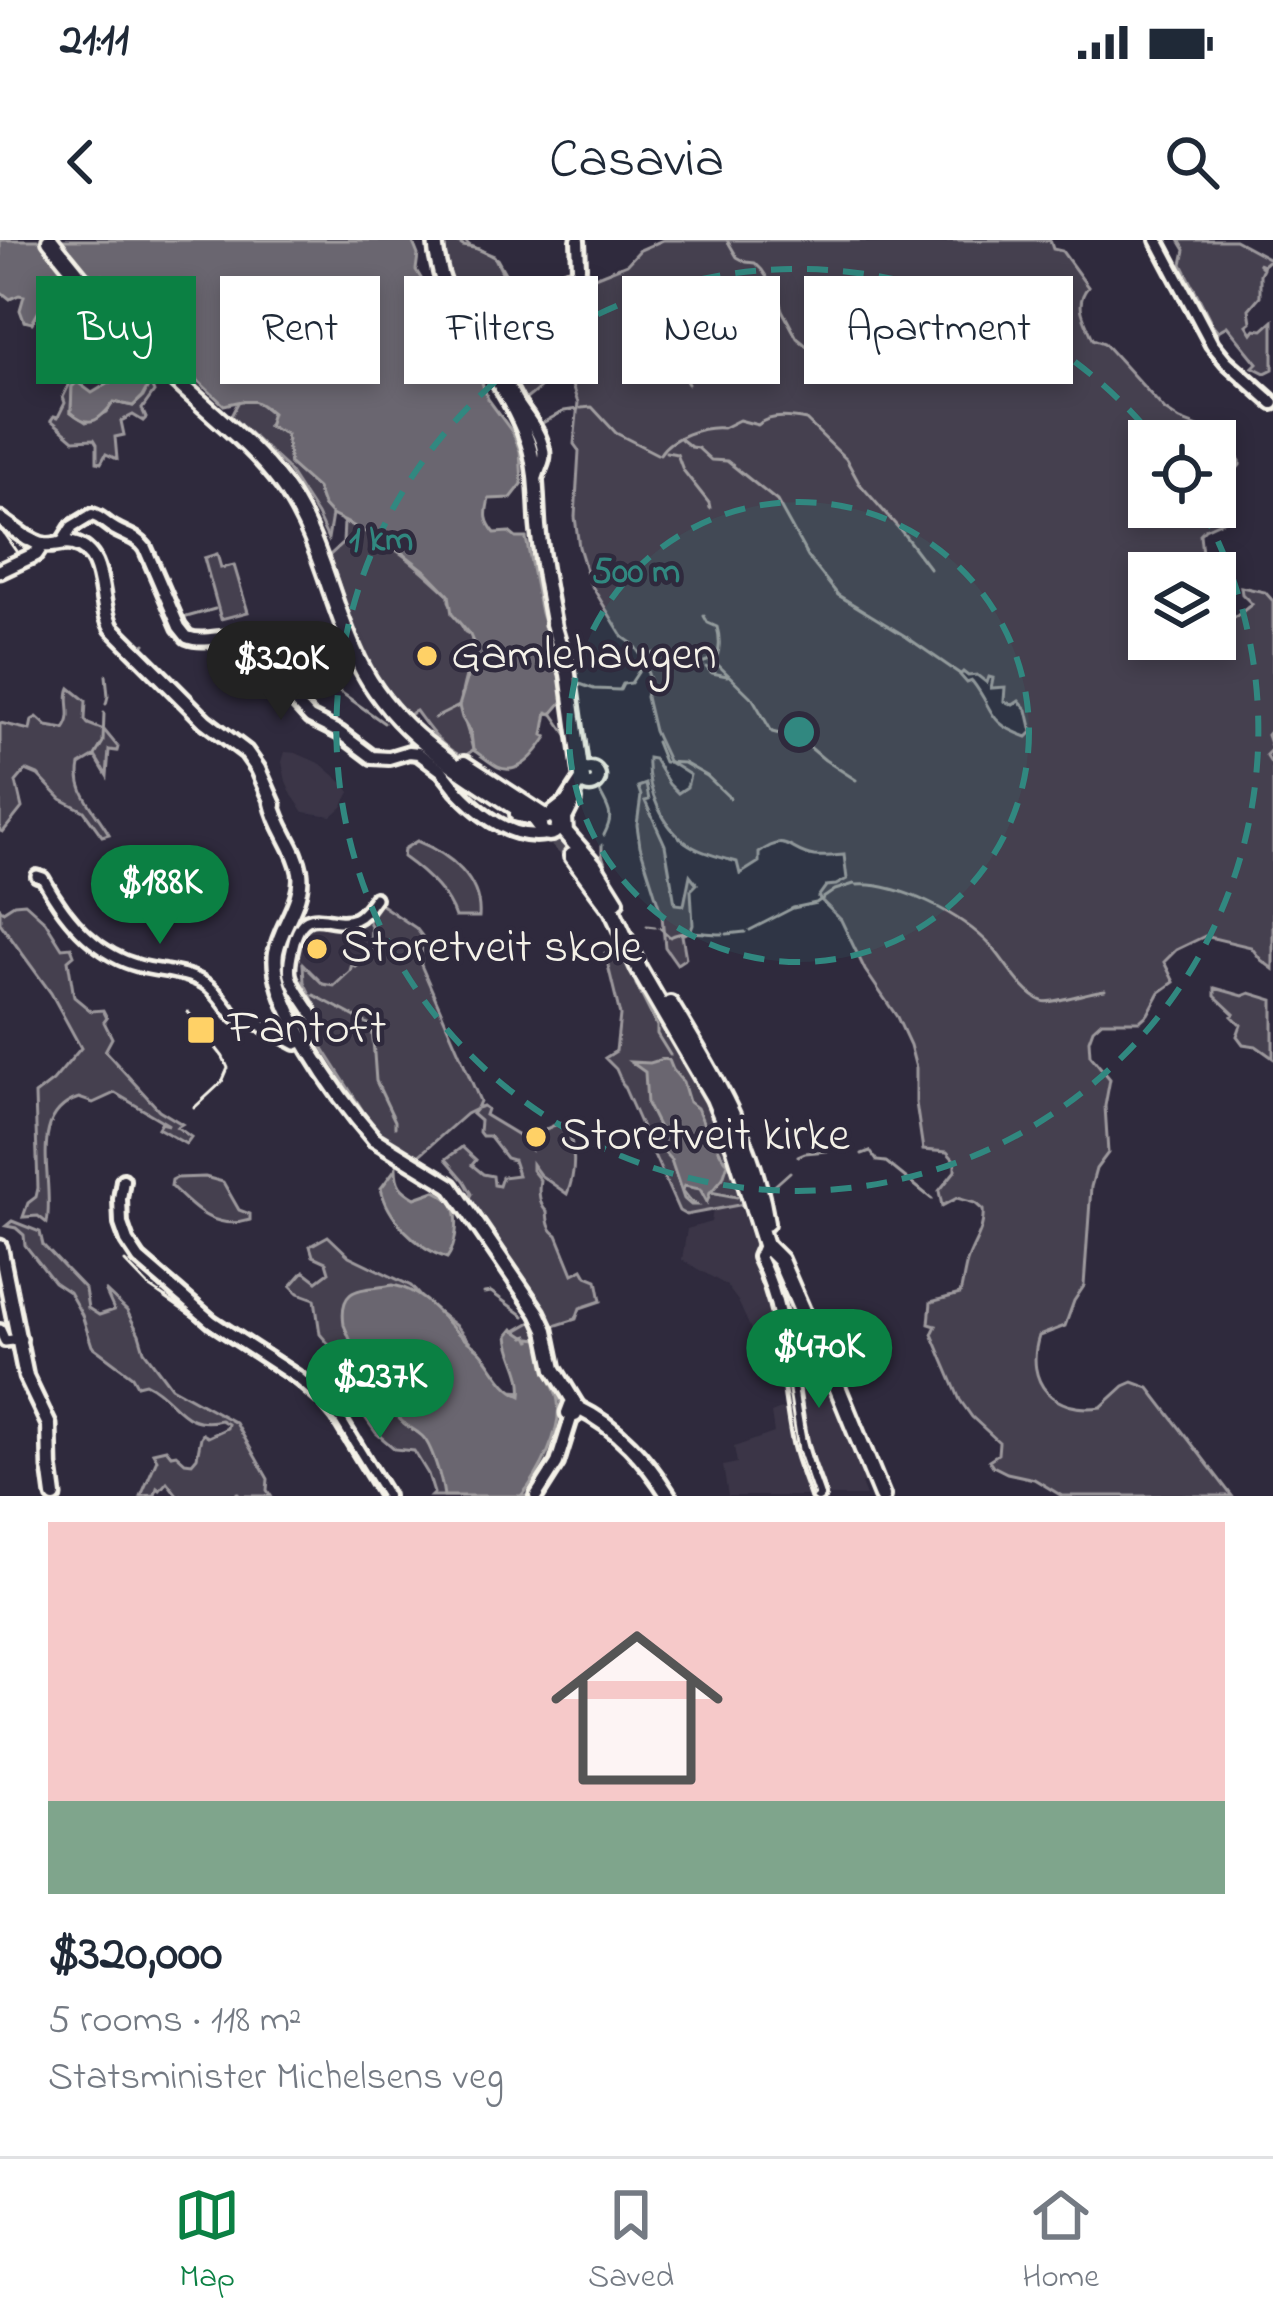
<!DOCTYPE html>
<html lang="en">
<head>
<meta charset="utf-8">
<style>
	:root { --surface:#fff; --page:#f6f6f7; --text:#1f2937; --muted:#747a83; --line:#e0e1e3; --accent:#0b8043 }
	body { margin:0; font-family:"Indie Flower",sans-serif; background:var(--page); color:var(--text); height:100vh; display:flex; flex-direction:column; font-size:45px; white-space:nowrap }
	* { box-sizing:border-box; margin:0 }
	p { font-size:39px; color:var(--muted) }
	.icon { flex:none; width:66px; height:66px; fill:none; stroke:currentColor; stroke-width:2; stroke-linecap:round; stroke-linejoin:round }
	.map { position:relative; height:1256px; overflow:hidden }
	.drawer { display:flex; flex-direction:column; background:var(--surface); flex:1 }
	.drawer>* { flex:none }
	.hud { position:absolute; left:36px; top:36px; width:1203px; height:108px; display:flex; gap:24px }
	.controls { position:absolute; left:1128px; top:180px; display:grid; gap:24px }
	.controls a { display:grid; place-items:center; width:108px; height:108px; border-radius:0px; background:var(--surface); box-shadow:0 6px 18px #0003; font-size:60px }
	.price { position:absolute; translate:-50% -102px; padding:0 27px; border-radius:42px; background:var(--accent); color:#fff; font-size:39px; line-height:78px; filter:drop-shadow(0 3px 6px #0008) }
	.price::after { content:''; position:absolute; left:50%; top:72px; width:36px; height:27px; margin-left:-18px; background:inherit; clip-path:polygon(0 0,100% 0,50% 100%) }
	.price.selected { background:#222; color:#fff }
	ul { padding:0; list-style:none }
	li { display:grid; align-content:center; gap:24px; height:636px; padding:0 48px }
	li+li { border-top:3px solid var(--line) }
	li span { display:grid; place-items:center; height:372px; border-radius:0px; color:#555 }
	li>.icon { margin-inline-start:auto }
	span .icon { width:216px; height:216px; fill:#fffc; stroke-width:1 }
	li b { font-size:51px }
	.tag { padding:0 42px; border-radius:0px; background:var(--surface); box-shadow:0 6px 18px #0003; font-size:42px; line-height:108px }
	.tag.selected { background:var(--accent); color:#fff }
	.status { display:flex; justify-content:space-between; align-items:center; height:84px; padding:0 60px; background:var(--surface); direction:ltr }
	.status svg { height:33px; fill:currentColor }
	header { display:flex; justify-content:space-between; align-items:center; height:156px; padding:0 48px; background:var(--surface); font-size:54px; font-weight:600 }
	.tabs { display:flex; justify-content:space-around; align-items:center; height:168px; border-top:3px solid var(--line); background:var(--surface); font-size:33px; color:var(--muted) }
	.tabs a { display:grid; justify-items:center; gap:6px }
	.tabs .selected { color:var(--accent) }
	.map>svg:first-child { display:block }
	.built { fill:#3b3647 }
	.green { fill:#454050; stroke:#9c989c; stroke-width:3; fill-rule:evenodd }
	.water { fill:#6a6670; stroke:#a19ea0; stroke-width:3 }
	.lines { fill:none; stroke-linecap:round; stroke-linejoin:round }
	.stream { stroke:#a19ea0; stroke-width:3 }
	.trunk-tunnel { stroke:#4d4857; stroke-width:14; stroke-dasharray:14 7; stroke-linecap:butt }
	.tertiary-casing { stroke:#f4f1e8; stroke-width:18 }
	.secondary-casing { stroke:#f4f1e8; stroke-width:20 }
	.primary-casing { stroke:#f4f1e8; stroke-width:21 }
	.trunk-casing { stroke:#f4f1e8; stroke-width:22 }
	.tertiary { stroke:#2f2a3d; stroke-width:9 }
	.secondary { stroke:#2f2a3d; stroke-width:10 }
	.primary { stroke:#2f2a3d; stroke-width:12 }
	.trunk { stroke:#2f2a3d; stroke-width:14 }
	.tram { stroke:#f4f1e8; stroke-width:3 }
	.trunk-bridge-casing { stroke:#f4f1e8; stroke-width:22; stroke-linecap:butt }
	.trunk-bridge { stroke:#2f2a3d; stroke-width:14 }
	.ring { fill:none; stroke:#318880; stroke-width:6; stroke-dasharray:21 15 }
	.poi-dot { fill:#ffd166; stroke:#2f2a3d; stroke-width:4.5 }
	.labels { text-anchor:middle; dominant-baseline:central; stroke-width:9; stroke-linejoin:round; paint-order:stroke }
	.poi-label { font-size:48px; fill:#f4f1e8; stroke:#2f2a3d; text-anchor:start }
	.centre { fill:#318880; stroke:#2f2a3d; stroke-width:6 }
	.ring-label { font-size:36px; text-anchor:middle; font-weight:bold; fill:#318880; stroke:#2f2a3d; stroke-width:9; stroke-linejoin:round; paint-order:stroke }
</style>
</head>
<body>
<div class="status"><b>21:11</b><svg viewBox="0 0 49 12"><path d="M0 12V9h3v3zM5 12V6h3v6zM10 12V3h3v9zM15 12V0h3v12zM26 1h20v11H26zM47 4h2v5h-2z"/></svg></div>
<header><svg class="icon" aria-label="back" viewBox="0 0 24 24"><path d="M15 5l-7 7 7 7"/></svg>Casavia<svg class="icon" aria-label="search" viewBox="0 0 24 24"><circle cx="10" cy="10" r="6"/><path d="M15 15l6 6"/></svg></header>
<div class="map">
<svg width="1273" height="1256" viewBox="0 0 1273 1256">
	<rect width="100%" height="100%" fill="#2f2a3d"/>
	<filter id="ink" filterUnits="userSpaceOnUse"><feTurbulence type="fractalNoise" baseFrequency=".00833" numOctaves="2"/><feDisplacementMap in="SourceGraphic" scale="24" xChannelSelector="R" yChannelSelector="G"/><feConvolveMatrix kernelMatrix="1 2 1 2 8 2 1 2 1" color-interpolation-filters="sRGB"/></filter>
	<g filter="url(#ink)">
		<path class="built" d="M285,512L296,513L321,524L344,544L350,552L342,567L332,576L304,572L292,555L286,541L282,522Z
			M366,675L371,686L370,715L355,727L352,725L350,731L334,746L323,744L294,719L299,694L309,683Z
			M738,960L761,1026L771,1028L780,1024L869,1241L861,1244L866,1256H728L723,1226L737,1223L734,1207L774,1193L771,1173L784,1168L779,1144L768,1146L764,1118L738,1061L726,1045L682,1020L687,989L711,982L713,970Z"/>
		<path class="green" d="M438,0H464L470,6L494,16L505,38L515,42L534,34L546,39L552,46C538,45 517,41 503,46C463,57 499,127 507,152L452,58Z
			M663,0H1050L1053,9L1062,11L1088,47C1073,65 1086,81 1093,99L1104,103L1165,170L1180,180L1224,197L1240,221V225L1229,238L1230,244L1225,255L1231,277L1205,289L1200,294L1202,314L1210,333H1149V399H1182C1193,414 1211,406 1225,399L1233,379L1252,364L1242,354L1241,347L1265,352L1273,361V488L1267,495L1272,509L1266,515L1273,526V729L1261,720L1251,707L1205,696L1176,710L1164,722L1174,742L1160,752L1148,774L1140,781H1102L1093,789L1089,800L1090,815L1110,839L1105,866L1108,913L1096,929L1091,947L1084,1046L1074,1061L1065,1086L1039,1096C1024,1143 1054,1174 1101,1167L1124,1146L1133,1142L1149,1148L1232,1256H1062L1034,1239L1007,1233L993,1226L989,1220L998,1214L999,1202L972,1177L960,1160L932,1094L936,1086L929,1084L931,1062L960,1054C963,1043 964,1032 967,1022C973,1003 985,991 983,970L975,963L957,958L942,966L939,951L955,931V921L947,912L923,910L916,863V828L910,805L897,777L865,730L841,680L818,657L826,646L836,645L847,639L844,615C834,616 823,617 814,616C788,612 788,592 759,613V622L740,634L737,622C697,611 677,606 658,567C651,552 647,535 648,518L654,519L669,544L678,553L687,547L690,535L668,521L654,491L646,457L650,440L643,418L633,404L623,397L590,343L579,307L575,277L579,211L574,204L578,163L568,134L571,126L572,105L564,106L560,132L525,160L535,173L532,176L518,159L493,94L494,65C496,91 496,101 518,118L533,117L538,111L535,90C545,74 550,67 570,69L587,40L627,24L640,10ZM1149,201H1215V267H1149ZM963,432L968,436L977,435L987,443L989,437L993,438L991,448L1005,447L1004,461L1013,465L1019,461L1027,470L1032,492L1027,497C986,483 995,470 972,441L967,443L960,435Z
			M1179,0H1235L1270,19L1263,25L1258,23L1263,28L1260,34V56L1249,69L1251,82L1247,85L1252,93L1255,89L1263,90L1273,81V129L1265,133L1253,127L1257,123L1227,86L1218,91L1212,84L1182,24L1185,10Z
			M71,141L76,143L72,147L71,172L86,182L107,172L113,162L133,166L143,157L150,143L154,152L142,169L146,178L143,181L133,175L121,181L124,195L115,197L117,219L106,214L101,223L97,222V204L94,199L74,200L51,180L54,176L58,177L65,163L63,157Z
			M240,159L258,162L272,174L268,185L286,194L290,224L317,248L323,265L332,275L328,299L317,275L286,227L231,176Z
			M344,282C387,298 417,325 449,355V361L465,392L471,395C475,417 465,433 462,453C459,474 469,490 473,510L464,517C441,508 430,490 416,471L406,476C394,460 379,446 370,429C353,394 343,353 329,316L343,303Z
			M217,314L221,328L234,325L248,372L221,379L204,318Z
			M70,448L86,461L85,480L88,484L104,490L118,507L117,511L109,510L107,536L95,516L80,525C74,553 96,570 109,594L102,596L84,571L61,559L38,535L26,530L16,542L22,568L3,592L0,591V483L30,490L32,480L37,477L47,486L64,489C75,475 64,461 70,448Z
			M646,544L649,560L645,561L665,605L675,664L684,665L690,635L697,644L691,650L693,685L691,690L682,695L686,718L677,724L665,707L662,676L640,606L637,585L641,556L638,547Z
			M417,601C450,614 482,640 479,677H455C447,652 424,632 403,617L404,609Z
			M377,662L416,688L422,696L421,725L480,861L477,868L483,866L487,869L485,875L518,895L530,909V902C541,893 551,883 566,883C575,908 577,930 567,954L540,935L532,924V930L540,940C538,951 539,965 547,972C548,982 548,989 557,995L573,1034L583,1029L587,1036L597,1040L601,1061L580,1068L576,1079L551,1087L468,961L472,954L464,940L446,919L462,907L476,920L472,925L483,934L493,936L494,945L499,946L502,937L518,935L513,920L506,918L489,896H482L479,892L480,881L472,874L476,869L466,874L415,919L379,896L319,802L324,783L304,742L303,724L323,744L334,746L350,731L352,724L356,727L370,715L371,686L366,675Z
			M25,663L45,681L62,708L71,707L74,715L68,720L74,757L91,771L103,770L107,778L104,782L112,798L105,811L159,870L182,884L177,887L191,897L186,904L158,888L161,883L169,885L115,853L93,863L79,858C26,875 55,941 47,983L38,976L23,977L28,963L36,957L38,948L35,855L53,841L81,808L51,753L0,683V668L3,671L14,664Z
			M621,707L639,743H644L698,833L749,963L686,975L679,971L616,829L605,818L616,811L620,775L605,713Z
			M1215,748L1243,756L1250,753L1273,760V818L1256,806L1243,804L1237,796L1241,785L1232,776L1234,774L1215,756Z
			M205,937L223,942L239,970L250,974V980C214,991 195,969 171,946L172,940L176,938Z
			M12,981L40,992L43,1005L85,1049L88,1068L99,1075L114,1070L105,1050L127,1071L139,1094L144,1111L171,1147L236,1183L268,1239L267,1250L271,1256H239L237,1252V1256H178L167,1242L160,1250L157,1248L155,1255L141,1256L157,1219L153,1212L166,1209L171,1215L176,1214L185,1222L192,1223L197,1217L201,1197L203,1194L208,1197L227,1188L228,1184L221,1180C180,1190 177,1158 145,1143L137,1145L132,1136L92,1106L82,1075L69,1052L54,1042L25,1005L24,995L16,988L6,986Z
			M328,996L349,1016L411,1046L424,1061L456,1086L510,1151L526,1152L509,1095L533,1081L559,1158L565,1166L550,1228L533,1256H431L434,1253L428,1234L414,1211L395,1209L376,1193L362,1173L339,1116L320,1094L315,1059L298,1053L291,1046L304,1031L317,1041L329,1032L326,1022L313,1016L310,1006Z"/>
		<path class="water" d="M0,0H412L418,15L416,30L442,73L451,96L471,126L478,132L488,159L513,193L520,211L522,244L511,258L489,259C485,275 485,281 495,293L509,292L516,298H526L541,373L562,437L563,461L552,474L547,472L543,495L547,497C537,512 519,537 498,527C490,523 481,515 473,510L471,493L462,478L459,466L468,436L473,402L470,395L452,374L449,355L427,332L395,307L332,275L323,265L317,248L290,224L286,194L268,186L272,173C251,155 248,160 224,165L164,109L150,119L148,127L135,130V126C140,117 153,110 155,101C139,82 108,57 103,34L99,72L89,76L84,84L60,67L49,64L40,69L32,83L24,81L20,70L24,56L19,55L10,59L0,51Z
			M133,137L148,146L142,157L133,166L114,162C100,179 91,190 71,172L72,147L77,142L92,153L107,144Z
			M663,819L669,820L673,830L683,842L689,862L697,868L704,884C716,894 716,912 728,923L723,938L710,953L707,962L700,949L684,946L683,951L690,960L697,965H691L684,959L671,920L662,910L660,890L647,864L645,832L631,822L650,823Z
			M396,928C396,945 401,950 415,958L435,951C441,954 450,958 453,964C460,979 456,1006 447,1018C418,1009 387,978 381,948Z
			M393,1045C427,1052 443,1080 463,1098C471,1105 478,1107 484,1116C496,1131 503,1148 521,1156C524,1130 509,1117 508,1095L513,1089L525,1097L528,1096L531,1102V1098L539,1099L534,1083C545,1097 541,1110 545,1127C548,1140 557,1149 558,1162C562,1190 540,1234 521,1256H444C442,1241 432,1205 422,1196C412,1187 405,1187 397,1176L389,1175L379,1168L344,1085C338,1043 364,1051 393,1045Z"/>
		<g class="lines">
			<path class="stream" d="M455,0L463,6L479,9L497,19L506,35L517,39L535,36L553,45
				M727,0L737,17L746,22L755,23L762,30L777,53L782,70L797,98L814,112L820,124L835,135
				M689,100L690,123L694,132
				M683,125L692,137
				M688,144L681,132L683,101L695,98L701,119
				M581,168L592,167L616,193L657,214
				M537,186L564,171L578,169
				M681,199L691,207L698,208L711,220L727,221L777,261L808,317L838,355L905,396L960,434
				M666,212L677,214L683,230L709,263L710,268
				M660,214C670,197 703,186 723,188L739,180L758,185C769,174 791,177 806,180L846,219L859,243L902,292L930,329
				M704,376L708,383L717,387C720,397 721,413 714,421L753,459L772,492L800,499L825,520L856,540
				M183,378L215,369
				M268,395L279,404
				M141,407L145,404
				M706,427L712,433L727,436
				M325,441L384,483
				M577,443L594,449L620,450L623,444L631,443L650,414L660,412L684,429L710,420
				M106,464L108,456L106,435
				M552,473L570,499
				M435,478L459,466
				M656,502L664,522L684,523L707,536L730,558
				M94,517L103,502L104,473
				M598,548C607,569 616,572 604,595
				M602,605V615L609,637
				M856,645C897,642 962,674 992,707C1005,721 1023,754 1042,761C1050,765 1091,751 1105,750
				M647,686L655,687
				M660,688L670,697C687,688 708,695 723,694
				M750,690L793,668L816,663L835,650L854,644
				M727,694L745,692
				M636,744L657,786V794L670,815
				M314,755L372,786L376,841L395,881V887
				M862,914L870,911L877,921L886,922L932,959
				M798,916L805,913L827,911
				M764,946L771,949L790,932
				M710,952L737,957
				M484,1053L491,1052L524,1076"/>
			<path class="trunk-tunnel" d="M541,586L572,616"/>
			<defs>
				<path id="tertiary" d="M37,636L43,638C64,677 94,714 139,726C160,732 185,731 204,743C218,751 225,767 236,778L249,779L296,804L309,799L318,786C312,768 294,753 290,735C288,725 291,715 293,706C304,658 328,689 355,679C364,675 369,666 375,658
					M0,1090L5,1101L21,1099"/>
				<path id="secondary" d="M1157,0L1212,104L1226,121L1273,163
					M563 43a6 6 0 1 1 12 0a6 6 0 1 1-12 0Z
					M575,40L579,27L578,0
					M537,236C540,226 545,220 543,210C540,191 526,177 516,161C503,138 472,68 502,51C522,39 546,57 566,48
					M62,303L72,287L92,275C103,278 105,284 115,289C127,296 137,297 145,308L179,387L187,397C205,404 225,394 244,398L269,433L310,478L340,493L372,517L389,518L409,512L418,513L442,531L457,550
					M456,549C478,573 511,600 546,594
					M123,940L120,959L121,984L127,1001L139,1019L212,1082L298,1138L324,1160L338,1177L386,1256
					M765,1003L759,1017C788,1075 787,1139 800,1202C804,1220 812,1238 818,1256
					M536,1256L557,1223L572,1175"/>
				<path id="primary" d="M435,0C441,83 503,129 528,202C537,229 536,258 538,286C541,320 548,353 554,387
					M0,279L28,299
					M26,297C32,300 37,304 44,305C53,307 63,301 73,304C109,313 97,363 112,388L205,481L246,512L258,529L274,565
					M0,331L36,314L42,305
					M553,384L568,434L582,536
					M582 537a8 8 0 1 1 16 0a8 8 0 1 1-16 0Z
					M272,563C277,588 296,607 300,632C304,661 281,685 276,712C268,762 341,861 374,899L451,946L538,1073L546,1090L554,1129L576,1165
					M540 585a9 9 0 1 1 18 0a9 9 0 1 1-18 0Z
					M549,576L567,562L583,538
					M0,1007L26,1137L49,1185L50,1229
					M571,1165L578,1167L575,1175L568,1173Z
					M578,1168C618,1187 646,1220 669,1256
					M50,1226L54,1256"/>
				<path id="trunk" d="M50,0C89,50 132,98 178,142C213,175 253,205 282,244C321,297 330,362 358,420C393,493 459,528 523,572
					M464,524L545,577
					M573,560L564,578L565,592L593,624L616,661
					M518,574L533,577L539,585
					M572,616L612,670L639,729L714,858L734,906L765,1005L780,1020L813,1096
					M670,764C712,833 754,902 766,983
					M825,1117L882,1256"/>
			</defs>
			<use href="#tertiary" class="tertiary-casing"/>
			<use href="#secondary" class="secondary-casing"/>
			<use href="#primary" class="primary-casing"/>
			<use href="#trunk" class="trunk-casing"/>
			<use href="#tertiary" class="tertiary"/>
			<use href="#secondary" class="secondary"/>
			<use href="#primary" class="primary"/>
			<use href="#trunk" class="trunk"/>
			<path class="tram" d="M0,288L18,314
				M188,772L223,817L228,828L222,842L194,868
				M125,1022L148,1046L318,1162L337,1184L381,1256
				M814,1256L798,1210L786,1130L794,1117L834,1100"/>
			<defs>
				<path id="trunk-bridge" d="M813,1096L822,1118"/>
			</defs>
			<use href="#trunk-bridge" class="trunk-bridge-casing"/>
			<use href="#trunk-bridge" class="trunk-bridge"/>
		</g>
	</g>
	<circle cx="799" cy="492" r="230" fill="#318880" fill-opacity=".12"/>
	<g class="ring">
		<circle cx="799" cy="492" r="230"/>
		<path d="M1202 269A461 461 0 1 1 1155 199"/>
	</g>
	<g class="poi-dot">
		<circle cx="427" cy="416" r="12"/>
		<circle cx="317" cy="709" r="12"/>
		<rect x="186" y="775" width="30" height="30" rx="6"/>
		<circle cx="536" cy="897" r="12"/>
	</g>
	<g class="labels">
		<g class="poi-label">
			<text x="451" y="416">Gamlehaugen</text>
			<text x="341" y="709">Storetveit skole</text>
			<text x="228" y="790">Fantoft</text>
			<text x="560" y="897">Storetveit kirke</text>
		</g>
	</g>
	<circle cx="799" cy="492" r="18" class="centre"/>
	<g class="ring-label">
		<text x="381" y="310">1 km</text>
		<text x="636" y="342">500 m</text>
	</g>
</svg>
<div class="controls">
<a><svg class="icon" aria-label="locate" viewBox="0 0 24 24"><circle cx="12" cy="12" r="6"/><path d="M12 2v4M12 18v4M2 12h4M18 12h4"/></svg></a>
<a><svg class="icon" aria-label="layers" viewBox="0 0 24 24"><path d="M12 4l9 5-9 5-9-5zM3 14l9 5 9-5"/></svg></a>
</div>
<b class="price selected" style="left:281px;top:483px">$320K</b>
<b class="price" style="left:160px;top:707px">$188K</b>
<b class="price" style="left:819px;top:1171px">$470K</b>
<b class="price" style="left:380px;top:1201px">$237K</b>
<div class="hud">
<a class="tag selected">Buy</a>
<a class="tag">Rent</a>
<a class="tag">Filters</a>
<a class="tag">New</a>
<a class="tag">Apartment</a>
</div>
</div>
<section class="drawer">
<ul>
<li><span style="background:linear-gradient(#f6c9c9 75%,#7fa58c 0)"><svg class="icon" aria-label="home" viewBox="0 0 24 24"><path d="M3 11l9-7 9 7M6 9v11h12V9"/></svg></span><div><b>$320,000</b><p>5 rooms · 118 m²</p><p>Statsminister Michelsens veg</p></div></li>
</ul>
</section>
<nav class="tabs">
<a class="selected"><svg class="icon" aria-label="map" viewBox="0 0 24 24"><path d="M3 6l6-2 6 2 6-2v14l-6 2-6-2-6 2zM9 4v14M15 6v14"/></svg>Map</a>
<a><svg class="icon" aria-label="saved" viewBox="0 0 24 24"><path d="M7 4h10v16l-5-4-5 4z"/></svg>Saved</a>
<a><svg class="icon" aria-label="home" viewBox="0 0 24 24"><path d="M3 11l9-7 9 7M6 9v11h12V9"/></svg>Home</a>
</nav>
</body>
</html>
